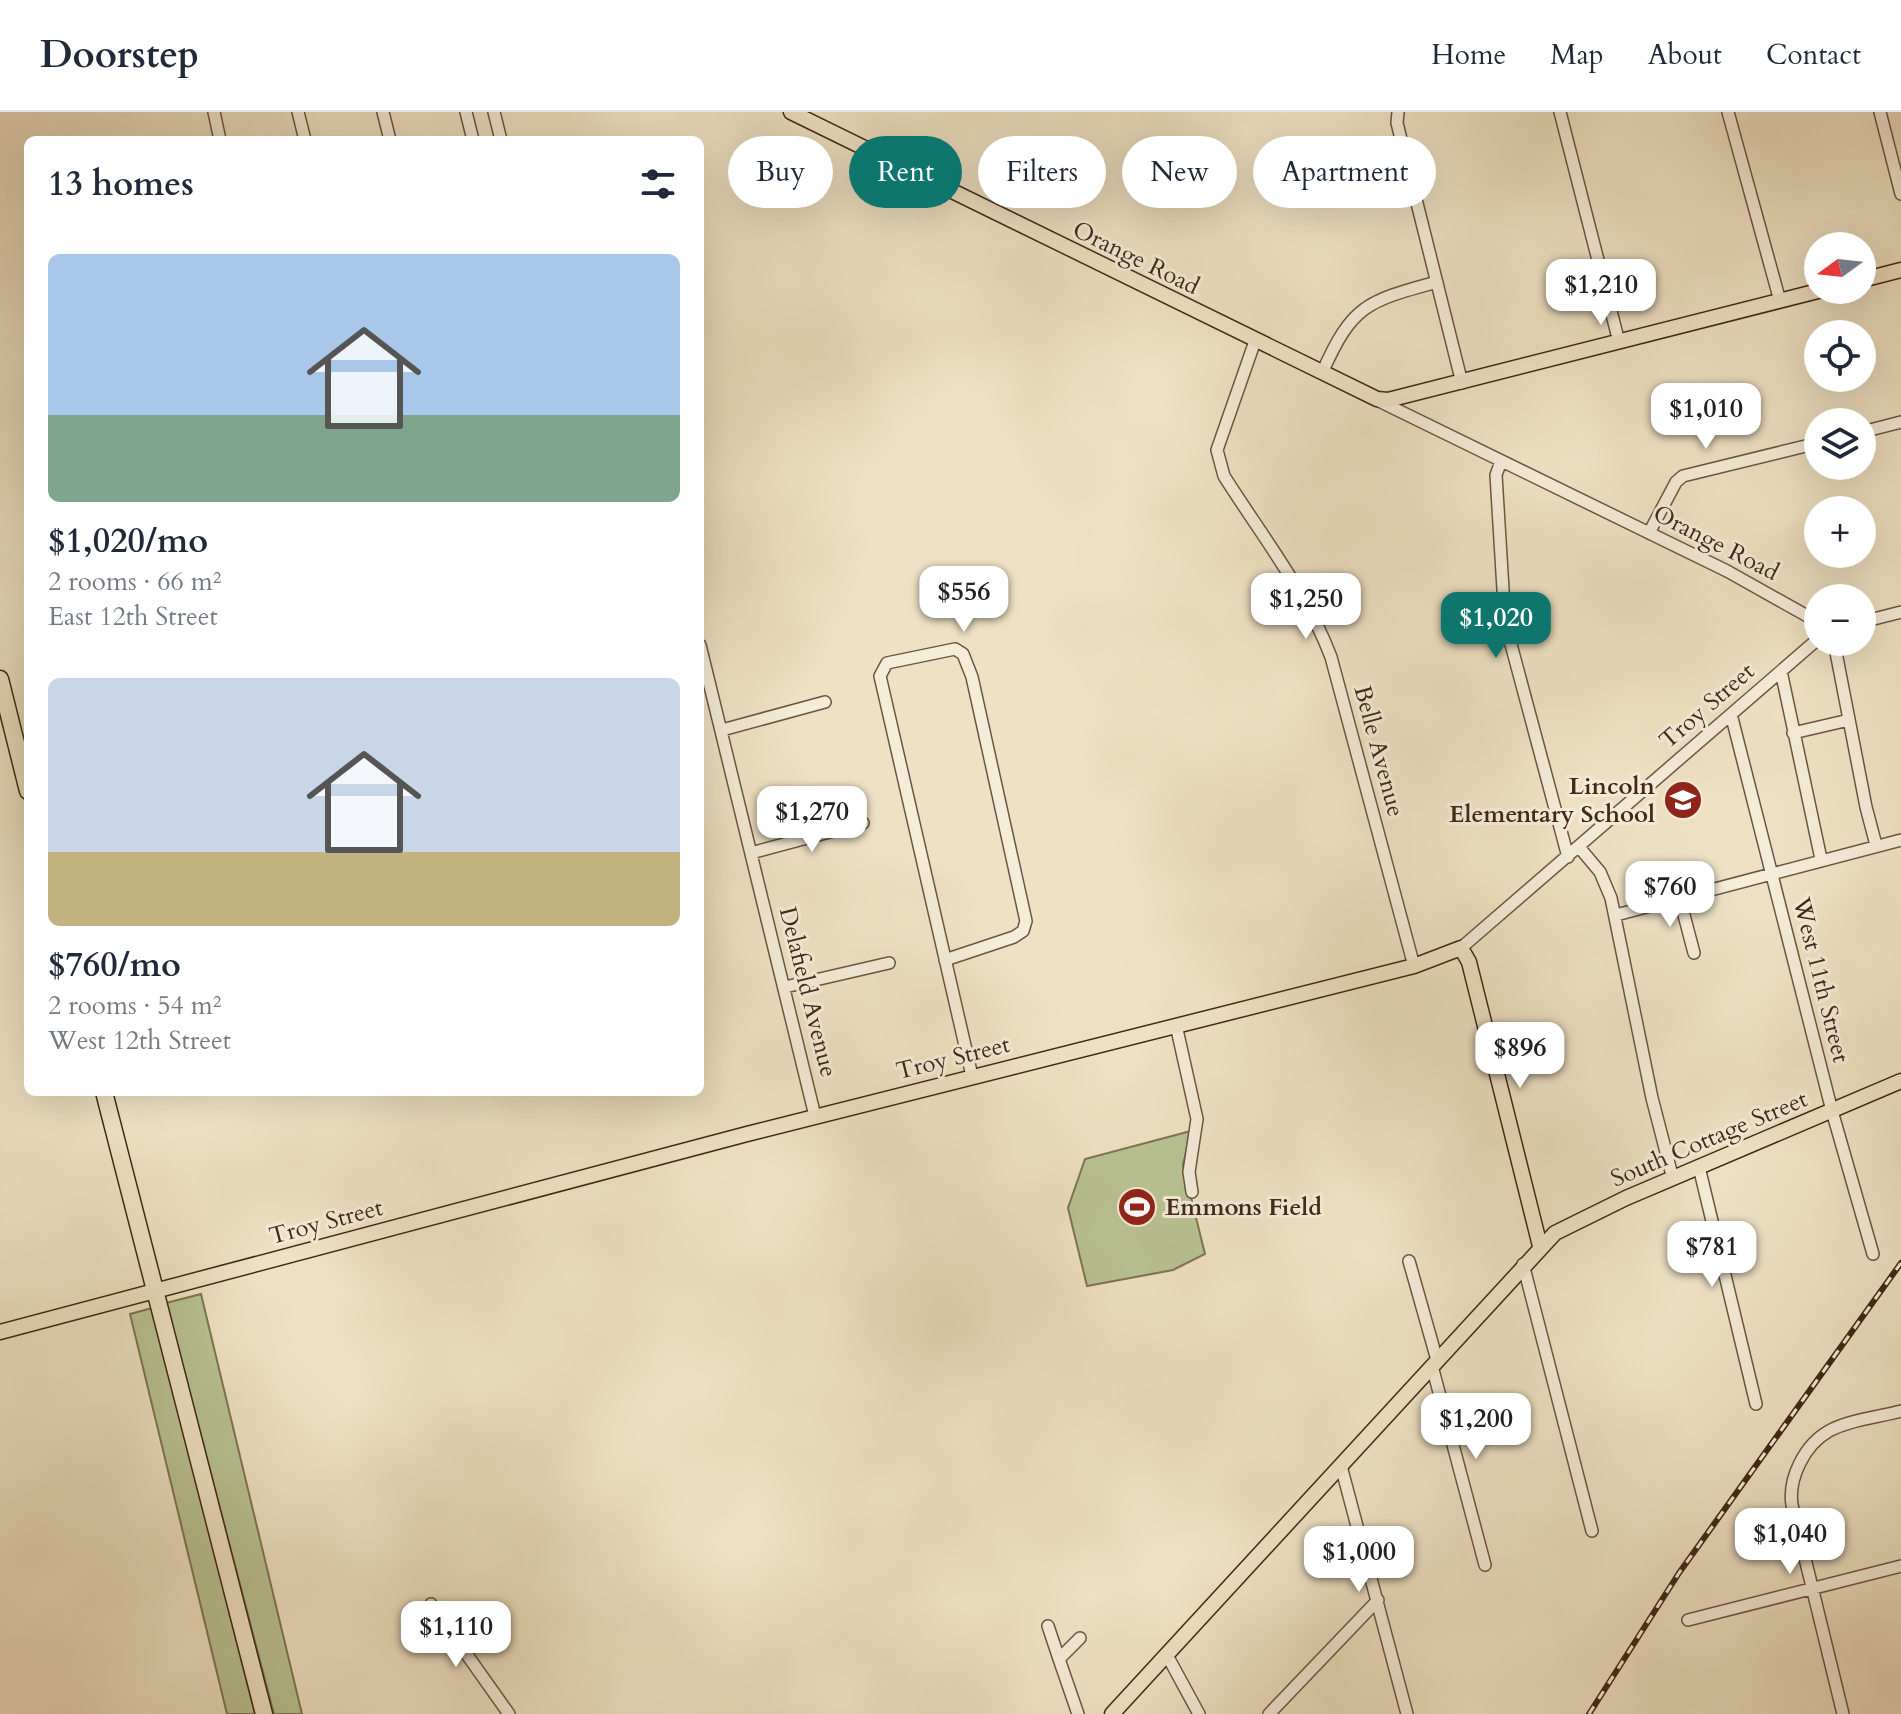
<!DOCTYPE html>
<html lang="en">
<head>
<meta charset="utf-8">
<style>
	:root { --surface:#fff; --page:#f6f6f7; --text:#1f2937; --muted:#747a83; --line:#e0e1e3; --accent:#0f766e }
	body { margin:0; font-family:Cardo,serif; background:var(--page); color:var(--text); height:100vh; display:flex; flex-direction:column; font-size:30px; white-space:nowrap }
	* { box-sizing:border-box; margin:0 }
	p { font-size:26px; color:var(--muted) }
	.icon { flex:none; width:44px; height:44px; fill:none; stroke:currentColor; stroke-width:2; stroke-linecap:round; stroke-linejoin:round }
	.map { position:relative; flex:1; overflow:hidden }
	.drawer { position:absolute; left:24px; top:24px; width:680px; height:960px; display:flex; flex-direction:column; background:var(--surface); border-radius:12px; box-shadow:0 8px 32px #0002 }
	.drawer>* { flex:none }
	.top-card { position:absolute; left:728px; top:24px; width:760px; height:72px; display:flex; gap:16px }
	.needle { width:52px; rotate:255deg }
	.controls { position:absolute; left:1804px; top:120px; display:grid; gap:16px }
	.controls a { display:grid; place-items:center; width:72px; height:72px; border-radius:50%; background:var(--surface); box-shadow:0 8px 32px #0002; font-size:40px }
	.price { position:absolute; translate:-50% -68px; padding:0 18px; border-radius:16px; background:#fff; color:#222; font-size:26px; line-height:52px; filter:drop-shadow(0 2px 4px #0008) }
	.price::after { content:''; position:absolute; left:50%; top:48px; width:24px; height:18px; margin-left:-12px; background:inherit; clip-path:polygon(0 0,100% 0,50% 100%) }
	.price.selected { background:var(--accent); color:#fff }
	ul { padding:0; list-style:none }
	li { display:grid; align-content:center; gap:16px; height:424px; padding:0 24px }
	li span { display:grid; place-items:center; height:248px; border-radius:12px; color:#555 }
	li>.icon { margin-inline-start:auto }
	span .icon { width:144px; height:144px; fill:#fffc; stroke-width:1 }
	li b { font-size:34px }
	h2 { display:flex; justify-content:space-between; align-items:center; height:96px; padding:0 24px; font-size:34px }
	.tag { padding:0 28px; border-radius:36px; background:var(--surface); box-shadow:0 8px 32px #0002; font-size:28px; line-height:72px }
	.tag.selected { background:var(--accent); color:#fff }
	header { display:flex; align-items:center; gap:48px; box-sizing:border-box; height:112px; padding:0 40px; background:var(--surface); border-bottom:2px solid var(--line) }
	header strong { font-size:38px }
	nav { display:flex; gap:44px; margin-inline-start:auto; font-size:28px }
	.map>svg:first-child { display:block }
	.green { fill:#b9c394; stroke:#7d7555; stroke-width:2 }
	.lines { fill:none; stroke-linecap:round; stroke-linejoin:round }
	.minor-casing { stroke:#6c5642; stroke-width:14 }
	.major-casing { stroke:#412716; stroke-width:17 }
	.highway-casing { stroke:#412716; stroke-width:19 }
	.minor { stroke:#f5ecd9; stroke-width:11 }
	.major { stroke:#efe2c4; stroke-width:14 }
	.highway { stroke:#efe2c4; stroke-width:16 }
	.rail-casing { stroke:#412716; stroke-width:6 }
	.rail { stroke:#f5ecd9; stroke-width:3; stroke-dasharray:9; stroke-linecap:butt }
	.labels { text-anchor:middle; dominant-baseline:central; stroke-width:6; stroke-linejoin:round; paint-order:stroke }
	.street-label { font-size:24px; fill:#412716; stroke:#f5ecd9 }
	.poi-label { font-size:24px; font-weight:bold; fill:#412716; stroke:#f5ecd9; text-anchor:end }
</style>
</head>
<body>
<header>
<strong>Doorstep</strong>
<nav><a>Home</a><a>Map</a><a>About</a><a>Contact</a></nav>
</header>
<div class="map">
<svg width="1901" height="1602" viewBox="0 0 1901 1602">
	<rect width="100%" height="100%" fill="#efe2c4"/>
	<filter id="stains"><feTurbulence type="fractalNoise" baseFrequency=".0025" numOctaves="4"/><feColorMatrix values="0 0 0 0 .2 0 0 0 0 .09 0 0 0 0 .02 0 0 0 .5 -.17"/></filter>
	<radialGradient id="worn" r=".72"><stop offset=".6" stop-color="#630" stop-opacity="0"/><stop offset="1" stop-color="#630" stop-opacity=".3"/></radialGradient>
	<path class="green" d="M1191,1019L1183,1053L1205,1142L1173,1158L1087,1174L1068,1096L1085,1047Z
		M201,1182L302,1602H274L166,1191Z
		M152,1196L255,1602H227L130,1202Z"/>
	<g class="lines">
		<defs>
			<path id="minor" d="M214,0L220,28
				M298,0L305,28
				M383,0L390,28
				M466,0L473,28
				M494,0L501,28
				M1398,0L1397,11L1462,271
				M1560,0L1619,230
				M1728,0L1780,189
				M1880,0L1901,82
				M1255,229L1217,338L1224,364C1262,424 1306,479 1331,545L1414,854
				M1322,261C1352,193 1367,189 1437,170
				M1379,289L1727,459L1818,510
				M1862,320L1901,310
				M1501,349L1496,363L1505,510L1568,745
				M1649,421L1676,370L1683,364L1818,331
				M1862,510L1901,500
				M1834,530L1866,695L1876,733
				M700,533L815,1004
				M1781,559L1821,747
				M1731,602L1832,999L1873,1142
				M722,618L825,590
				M1793,621L1849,608
				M1579,735L1600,760L1611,786L1652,986L1673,1067
				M751,741L863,711
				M1679,784L1694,841
				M1616,803L1901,728
				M1461,836L1818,527
				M945,848L1014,825L1023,819L1026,809L972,565L963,542L955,537L887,551L880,564L972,964
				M785,875L889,851
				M1176,913L1197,1007L1189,1060L1192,1080
				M1699,1055L1756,1292
				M1409,1149L1437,1248
				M1523,1152L1592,1419
				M1432,1254L1485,1453
				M1341,1354L1407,1602
				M431,1492L509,1602
				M1688,1508L1901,1454
				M1048,1514L1059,1547
				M1168,1545L1199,1602
				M1078,1602L1059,1547L1080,1526
				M1269,1602L1378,1488
				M1843,1602L1792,1393C1788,1367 1804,1333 1829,1319C1849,1308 1879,1305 1901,1299"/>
			<path id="major" d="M791,0L1377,287L1388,288L1822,178
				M1862,168L1901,158
				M0,1220L747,1022L1414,854L1461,836L1469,850L1540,1134
				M1112,1602L1555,1121L1626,1086L1901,969"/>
			<path id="highway" d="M0,567L28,679
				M104,980L264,1602"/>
		</defs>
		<use href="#minor" class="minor-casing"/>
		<use href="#major" class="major-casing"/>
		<use href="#highway" class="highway-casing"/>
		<use href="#minor" class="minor"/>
		<use href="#major" class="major"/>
		<use href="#highway" class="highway"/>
		<defs>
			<path id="rail" d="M1589,1602L1679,1461L1901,1151"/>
		</defs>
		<use href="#rail" class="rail-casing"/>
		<use href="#rail" class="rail"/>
	</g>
	<defs>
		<symbol id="school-disc" viewBox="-11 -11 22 22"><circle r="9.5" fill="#8f2418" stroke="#f5ecd9"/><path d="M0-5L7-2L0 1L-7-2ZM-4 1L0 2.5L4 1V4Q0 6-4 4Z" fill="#fff"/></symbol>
		<symbol id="stadium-disc" viewBox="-11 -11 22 22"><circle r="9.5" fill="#8f2418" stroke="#f5ecd9"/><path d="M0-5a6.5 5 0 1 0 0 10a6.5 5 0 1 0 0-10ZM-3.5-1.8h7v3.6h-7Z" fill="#fff"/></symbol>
	</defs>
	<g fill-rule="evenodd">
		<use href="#school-disc" x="1661" y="666" width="44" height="44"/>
		<use href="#stadium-disc" x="1115" y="1073" width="44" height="44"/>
	</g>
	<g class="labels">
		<g class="street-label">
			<text transform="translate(1136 146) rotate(26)">Orange Road</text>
			<text transform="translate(1716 431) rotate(27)">Orange Road</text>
			<text transform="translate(1707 594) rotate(-41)">Troy Street</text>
			<text transform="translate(1379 639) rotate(75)">Belle Avenue</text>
			<text transform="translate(1821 868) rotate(76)">West 11th Street</text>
			<text transform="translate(808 880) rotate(76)">Delafield Avenue</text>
			<text transform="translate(953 946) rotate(-14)">Troy Street</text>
			<text transform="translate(1709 1027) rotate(-23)">South Cottage Street</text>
			<text transform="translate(326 1110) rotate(-15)">Troy Street</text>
		</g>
		<g class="poi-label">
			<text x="1655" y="674">Lincoln<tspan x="1655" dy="28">Elementary School</tspan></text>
			<text x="1165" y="1095" text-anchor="start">Emmons Field</text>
		</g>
	</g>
	<rect width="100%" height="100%" filter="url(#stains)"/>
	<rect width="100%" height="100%" fill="url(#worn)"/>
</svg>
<div class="controls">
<a><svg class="needle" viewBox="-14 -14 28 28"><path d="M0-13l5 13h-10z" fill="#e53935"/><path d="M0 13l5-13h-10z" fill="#747a83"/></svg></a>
<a><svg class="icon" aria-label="locate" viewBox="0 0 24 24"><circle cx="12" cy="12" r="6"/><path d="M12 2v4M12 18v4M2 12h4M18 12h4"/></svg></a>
<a><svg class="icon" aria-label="layers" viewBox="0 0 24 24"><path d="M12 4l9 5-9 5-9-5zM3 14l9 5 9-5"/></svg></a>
<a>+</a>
<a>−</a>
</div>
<b class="price" style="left:1601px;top:215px">$1,210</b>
<b class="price" style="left:1706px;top:339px">$1,010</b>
<b class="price" style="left:964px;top:522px">$556</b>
<b class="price" style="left:1306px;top:529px">$1,250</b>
<b class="price selected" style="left:1496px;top:548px">$1,020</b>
<b class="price" style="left:812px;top:742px">$1,270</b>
<b class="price" style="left:1670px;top:817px">$760</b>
<b class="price" style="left:1520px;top:978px">$896</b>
<b class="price" style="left:1712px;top:1177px">$781</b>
<b class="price" style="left:1476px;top:1349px">$1,200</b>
<b class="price" style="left:1790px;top:1464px">$1,040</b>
<b class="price" style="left:1359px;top:1482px">$1,000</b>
<b class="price" style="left:456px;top:1557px">$1,110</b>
<div class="top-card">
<a class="tag">Buy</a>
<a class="tag selected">Rent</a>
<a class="tag">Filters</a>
<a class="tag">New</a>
<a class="tag">Apartment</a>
</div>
<section class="drawer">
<h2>13 homes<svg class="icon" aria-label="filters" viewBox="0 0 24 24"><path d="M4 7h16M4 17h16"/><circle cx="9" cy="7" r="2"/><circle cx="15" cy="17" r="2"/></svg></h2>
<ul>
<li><span style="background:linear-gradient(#a9c7e8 65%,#7fa58c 0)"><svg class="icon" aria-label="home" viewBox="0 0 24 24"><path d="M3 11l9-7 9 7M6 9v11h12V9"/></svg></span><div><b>$1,020/mo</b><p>2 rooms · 66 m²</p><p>East 12th Street</p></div></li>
<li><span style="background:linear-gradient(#c9d6e8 70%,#c2b280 0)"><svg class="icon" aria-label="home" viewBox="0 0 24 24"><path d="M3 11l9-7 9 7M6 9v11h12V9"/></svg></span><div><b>$760/mo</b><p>2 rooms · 54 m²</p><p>West 12th Street</p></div></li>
</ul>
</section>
</div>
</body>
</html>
